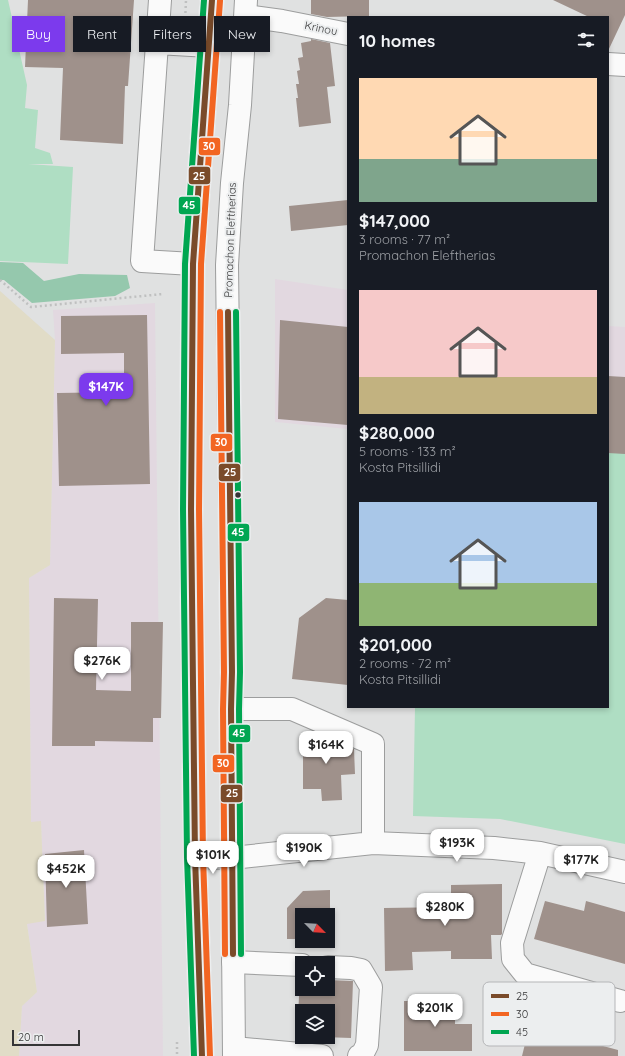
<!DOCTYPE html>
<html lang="en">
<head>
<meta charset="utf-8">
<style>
	:root { --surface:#171b24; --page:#242831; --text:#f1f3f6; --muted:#9ea1a6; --accent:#7c3aed }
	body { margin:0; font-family:Quicksand,sans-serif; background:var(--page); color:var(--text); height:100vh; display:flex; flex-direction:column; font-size:15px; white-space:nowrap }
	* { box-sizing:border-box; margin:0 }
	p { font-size:13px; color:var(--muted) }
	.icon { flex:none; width:22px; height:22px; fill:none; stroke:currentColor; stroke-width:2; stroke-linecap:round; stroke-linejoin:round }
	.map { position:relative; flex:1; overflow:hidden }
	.drawer { position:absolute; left:347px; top:16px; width:262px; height:692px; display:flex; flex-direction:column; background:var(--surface); border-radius:0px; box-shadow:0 2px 6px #0003 }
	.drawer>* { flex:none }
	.guide { position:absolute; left:12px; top:16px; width:275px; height:36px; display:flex; gap:8px }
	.needle { width:26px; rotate:114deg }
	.buttons { position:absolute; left:295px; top:908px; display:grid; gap:8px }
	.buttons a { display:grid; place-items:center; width:40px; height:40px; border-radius:0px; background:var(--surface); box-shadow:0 2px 6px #0003; font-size:20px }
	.scale { position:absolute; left:12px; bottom:10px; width:68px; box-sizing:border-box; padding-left:4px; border:2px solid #353536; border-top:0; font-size:11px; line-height:14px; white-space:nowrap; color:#353536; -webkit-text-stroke:3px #eceeef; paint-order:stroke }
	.price { position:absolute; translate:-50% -34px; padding:0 9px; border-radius:8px; background:#fff; color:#222; font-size:13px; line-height:26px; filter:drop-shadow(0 1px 2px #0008) }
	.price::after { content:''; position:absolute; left:50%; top:24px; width:12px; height:9px; margin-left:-6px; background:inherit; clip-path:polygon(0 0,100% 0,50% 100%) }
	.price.selected { background:var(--accent); color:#fff }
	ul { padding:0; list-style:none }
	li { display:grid; align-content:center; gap:8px; height:212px; padding:0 12px }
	li span { display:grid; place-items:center; height:124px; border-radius:0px; color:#555 }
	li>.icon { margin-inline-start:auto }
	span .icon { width:72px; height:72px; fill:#fffc; stroke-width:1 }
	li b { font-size:17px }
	h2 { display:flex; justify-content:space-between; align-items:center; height:48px; padding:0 12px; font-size:17px }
	.pill { padding:0 14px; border-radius:0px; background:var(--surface); box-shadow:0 2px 6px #0003; font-size:14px; line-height:36px }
	.pill.selected { background:var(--accent); color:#fff }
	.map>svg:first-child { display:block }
	.commercial { fill:#e2d8e0 }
	.green { fill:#afdec3 }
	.forest { fill:#95c8ad }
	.sand { fill:#e1dcc7 }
	.building { fill:#9f918b }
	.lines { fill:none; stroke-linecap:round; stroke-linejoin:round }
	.minor-casing { stroke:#9c9d9d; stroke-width:24 }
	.major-casing { stroke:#9c9d9d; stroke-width:24 }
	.path { stroke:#bfc0c0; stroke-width:2.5; stroke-dasharray:2 3; stroke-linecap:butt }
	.minor { stroke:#fafafa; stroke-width:22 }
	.major { stroke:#fafafa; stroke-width:22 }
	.bus-1-casing { stroke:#eceeef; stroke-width:9 }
	.bus-2-casing { stroke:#eceeef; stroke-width:9 }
	.bus-3-casing { stroke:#eceeef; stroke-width:9 }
	.bus-1 { stroke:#7a4b2a; stroke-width:6 }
	.bus-2 { stroke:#f26522; stroke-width:6 }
	.bus-3 { stroke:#00a651; stroke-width:6 }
	.bus-dot { fill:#353536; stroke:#eceeef; stroke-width:1.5 }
	.labels { text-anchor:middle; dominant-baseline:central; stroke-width:4; stroke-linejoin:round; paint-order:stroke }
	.street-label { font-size:11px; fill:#353536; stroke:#eceeef }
	.key { fill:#eceeef; stroke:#b5b6b8; stroke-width:1 }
	.key-label { font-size:11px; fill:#353536 }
	.line-badge { stroke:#eceeef; stroke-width:1.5 }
	.badge-label { font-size:11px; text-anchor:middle; font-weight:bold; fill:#fff }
</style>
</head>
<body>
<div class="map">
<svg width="625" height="1056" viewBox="0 0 625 1056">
	<rect width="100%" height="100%" fill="#e0e1e1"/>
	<path class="commercial" d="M275,279L348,290V429L275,422Z
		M155,303L163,1056H19L22,1006L37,992L27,923L45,920L41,822H31L29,578L50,565L55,340L53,310Z
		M608,326L625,327V454L608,453Z"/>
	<path class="green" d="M0,0H8L27,85L25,108L38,110L35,148L50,153L53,164H28L73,167L68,264L0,261Z
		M608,445L625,447V844L500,819L413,816L415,707H608Z"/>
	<path class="forest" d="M0,262L23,263L44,281L79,274L127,275L130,288L115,296L32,303L4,280H0Z"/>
	<path class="sand" d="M0,291L55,340L50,565L29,578L31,822L41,821L45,921L27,924L37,992L22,1006L19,1056H0Z"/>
	<path class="building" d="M28,0H134L128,86H125L123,144L60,140L63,68L25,67Z
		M311,0H369V16L327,17L311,14Z
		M553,0H625V15L608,51V17H589Z
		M311,39L330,43L335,86L327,87L331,123L299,127L296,98H298L296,84H299L297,71L300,70L298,58L303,57L301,43L311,41Z
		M348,200V225L291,231L289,206Z
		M147,315L150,484L59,486L57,393L124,392V353L61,354V316Z
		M280,320L348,327V425L278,419Z
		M608,376L625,377V454L608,453Z
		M54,598L98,599L96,690L131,691V622H163L161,718H153V742L95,741V746H52Z
		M326,598L348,600V685L292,679L299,618Z
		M303,732H313L333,740V744H341L354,749L355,774L341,775L342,800L322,801L321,789H303Z
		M84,850L88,924L47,927L45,854Z
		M502,884V934L501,935H491L492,959H451V951L412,952L413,970L385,971L384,908L451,907V885Z
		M330,890V938H328V915H302V939H287V908L303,891Z
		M545,901L584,911L586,901L625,912V964L534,939Z
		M300,977H302V989H328V980L353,981L351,1038L323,1037H328V1011H302V1036H297Z
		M404,1001H455V1024H472V1051H404Z
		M562,1035L618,1050V1056H522L527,1036L559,1045Z"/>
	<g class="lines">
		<defs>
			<path id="minor" d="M160,0L142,261L193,264
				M246,16L282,21L348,34
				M157,43L209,46
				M608,64L625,65
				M231,709H292L373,744V843
				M540,853L512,943L513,959L525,974L620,1001
				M195,857L232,858L373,843L494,848L540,853L625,872
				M233,962L302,965
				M328,967L351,968L361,970L371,987L367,1045L362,1055L359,1056
				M234,1048L322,1056"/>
			<path id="major" d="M202,1056L195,857L191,509L193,264L212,0
				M234,1056L231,709L232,672L227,265L232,183L240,105L246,0"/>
		</defs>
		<use href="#minor" class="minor-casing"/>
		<use href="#major" class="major-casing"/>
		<path class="path" d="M185,23L186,0
			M0,280L31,307L163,294
			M177,1042V1056"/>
		<use href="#minor" class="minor"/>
		<use href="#major" class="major"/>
		<defs>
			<path id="bus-1" d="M228,312L232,672L231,709L233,954
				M202,1056L195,857L191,509L193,264L212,0"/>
			<path id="bus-2" d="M220,312L224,672L223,709L225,954
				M210,1056L203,857L199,509L201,264L220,1"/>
			<path id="bus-3" d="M236,312L240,672L239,709L241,954
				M194,1056L187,857L183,509L185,264L204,0"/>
		</defs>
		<use href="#bus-1" class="bus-1-casing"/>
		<use href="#bus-2" class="bus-2-casing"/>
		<use href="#bus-3" class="bus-3-casing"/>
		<use href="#bus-1" class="bus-1"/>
		<use href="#bus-2" class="bus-2"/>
		<use href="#bus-3" class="bus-3"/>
	</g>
	<circle class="bus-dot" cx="238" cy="495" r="3.5"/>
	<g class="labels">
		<g class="street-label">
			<text transform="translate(321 28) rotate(11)">Krinou</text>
			<text transform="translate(230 240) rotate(-88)">Promachon Eleftherias</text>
		</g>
	</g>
	<rect x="483" y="982" width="132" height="64" rx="6" class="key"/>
	<rect x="491" y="994" width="18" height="4" fill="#7a4b2a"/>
	<rect x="491" y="1012" width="18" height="4" fill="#f26522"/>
	<rect x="491" y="1030" width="18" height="4" fill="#00a651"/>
	<g class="key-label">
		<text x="516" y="1000">25</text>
		<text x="516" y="1018">30</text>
		<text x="516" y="1036">45</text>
	</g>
	<g class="line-badge">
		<rect x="198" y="137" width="23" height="19" rx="4" fill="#f26522"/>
		<rect x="188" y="166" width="23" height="19" rx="4" fill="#7a4b2a"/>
		<rect x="178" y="196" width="23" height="19" rx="4" fill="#00a651"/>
		<rect x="210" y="433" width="23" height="19" rx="4" fill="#f26522"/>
		<rect x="218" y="463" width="23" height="19" rx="4" fill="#7a4b2a"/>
		<rect x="227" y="523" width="23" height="19" rx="4" fill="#00a651"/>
		<rect x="228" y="724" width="23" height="19" rx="4" fill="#00a651"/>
		<rect x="212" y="754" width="23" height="19" rx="4" fill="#f26522"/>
		<rect x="220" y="784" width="23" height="19" rx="4" fill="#7a4b2a"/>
	</g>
	<g class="badge-label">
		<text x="209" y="150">30</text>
		<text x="199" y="180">25</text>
		<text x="189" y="209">45</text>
		<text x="221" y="446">30</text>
		<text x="230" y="476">25</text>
		<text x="238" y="536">45</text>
		<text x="239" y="737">45</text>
		<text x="223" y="767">30</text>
		<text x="232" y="797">25</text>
	</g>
</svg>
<div class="buttons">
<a><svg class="needle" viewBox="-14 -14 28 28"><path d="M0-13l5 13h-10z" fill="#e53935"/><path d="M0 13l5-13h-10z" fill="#9ea1a6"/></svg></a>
<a><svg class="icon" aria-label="locate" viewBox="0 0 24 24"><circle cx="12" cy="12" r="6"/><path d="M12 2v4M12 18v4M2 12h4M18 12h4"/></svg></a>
<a><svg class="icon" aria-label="layers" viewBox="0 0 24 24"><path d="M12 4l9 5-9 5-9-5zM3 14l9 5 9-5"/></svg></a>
</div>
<div class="scale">20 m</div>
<b class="price selected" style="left:106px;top:407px">$147K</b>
<b class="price" style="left:102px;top:681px">$276K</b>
<b class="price" style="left:326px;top:765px">$164K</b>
<b class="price" style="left:457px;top:863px">$193K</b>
<b class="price" style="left:304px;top:868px">$190K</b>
<b class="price" style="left:213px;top:875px">$101K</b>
<b class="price" style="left:581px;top:880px">$177K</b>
<b class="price" style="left:66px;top:889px">$452K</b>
<b class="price" style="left:445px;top:927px">$280K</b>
<b class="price" style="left:435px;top:1028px">$201K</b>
<div class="guide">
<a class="pill selected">Buy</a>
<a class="pill">Rent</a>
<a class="pill">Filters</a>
<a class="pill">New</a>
</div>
<section class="drawer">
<h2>10 homes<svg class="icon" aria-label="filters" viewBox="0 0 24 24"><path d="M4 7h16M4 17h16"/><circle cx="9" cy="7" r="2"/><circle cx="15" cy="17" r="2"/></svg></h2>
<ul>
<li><span style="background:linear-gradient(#ffd9b3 65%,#7fa58c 0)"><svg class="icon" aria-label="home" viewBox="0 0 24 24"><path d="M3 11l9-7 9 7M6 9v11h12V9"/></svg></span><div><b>$147,000</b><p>3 rooms · 77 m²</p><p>Promachon Eleftherias</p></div></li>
<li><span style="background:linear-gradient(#f6c9c9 70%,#c2b280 0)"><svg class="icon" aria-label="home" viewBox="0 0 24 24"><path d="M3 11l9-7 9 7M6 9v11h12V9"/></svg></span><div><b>$280,000</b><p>5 rooms · 133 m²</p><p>Kosta Pitsillidi</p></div></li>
<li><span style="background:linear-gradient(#a9c7e8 65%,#8fb573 0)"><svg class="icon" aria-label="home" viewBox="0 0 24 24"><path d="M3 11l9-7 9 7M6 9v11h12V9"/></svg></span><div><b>$201,000</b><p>2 rooms · 72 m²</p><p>Kosta Pitsillidi</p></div></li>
</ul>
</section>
</div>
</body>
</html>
